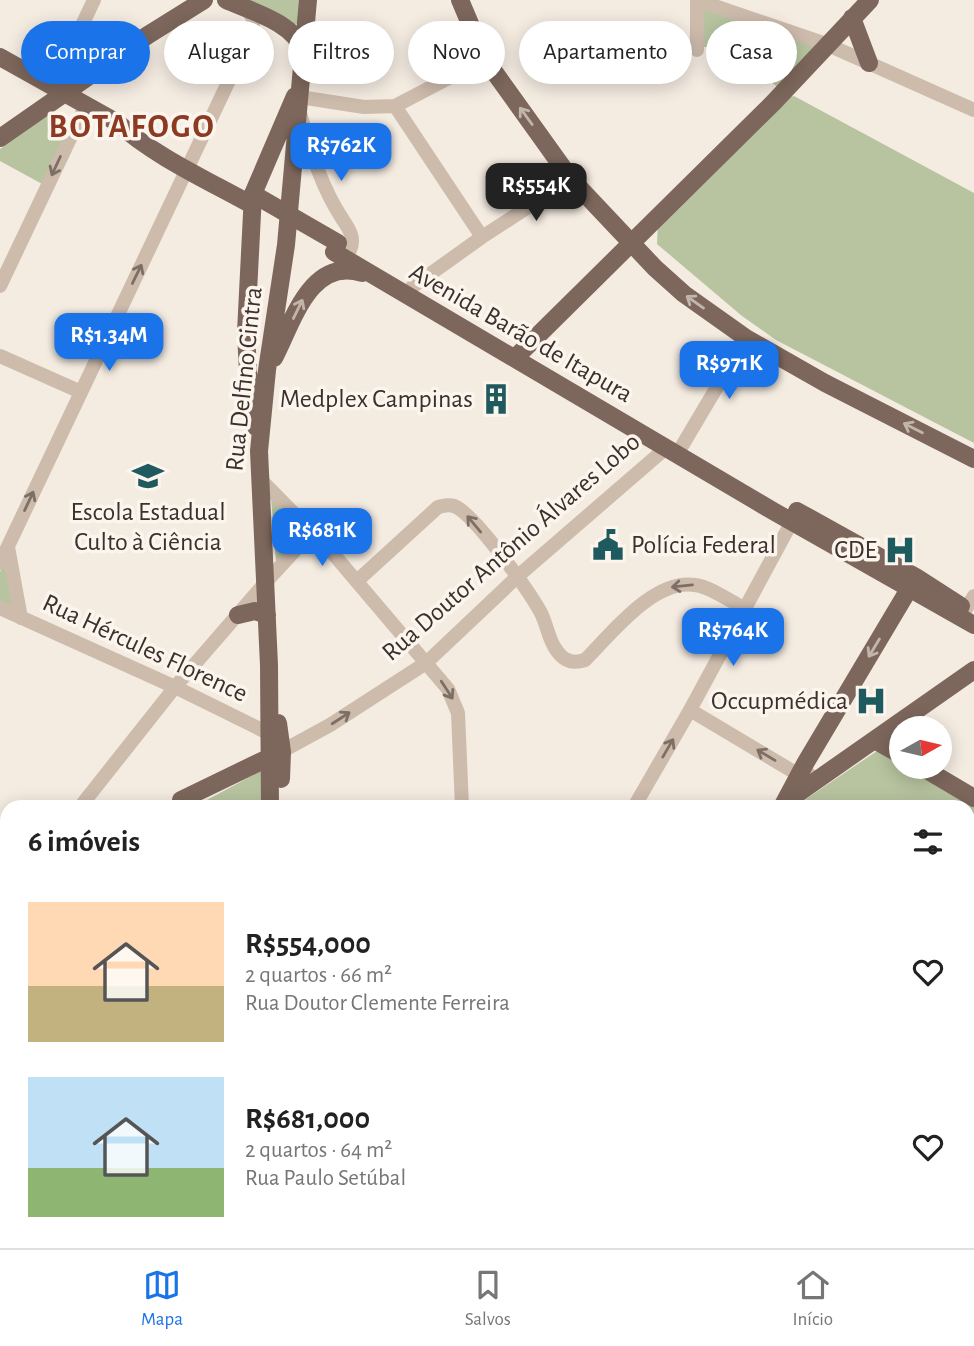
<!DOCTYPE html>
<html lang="pt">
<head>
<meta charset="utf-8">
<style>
	:root { --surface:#fff; --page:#f2f2f2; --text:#222; --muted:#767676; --line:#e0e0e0; --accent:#1a73e8 }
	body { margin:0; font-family:"Alegreya Sans",sans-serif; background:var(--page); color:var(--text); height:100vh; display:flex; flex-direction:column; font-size:26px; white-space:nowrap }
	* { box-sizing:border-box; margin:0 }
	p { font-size:23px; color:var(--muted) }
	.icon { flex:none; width:38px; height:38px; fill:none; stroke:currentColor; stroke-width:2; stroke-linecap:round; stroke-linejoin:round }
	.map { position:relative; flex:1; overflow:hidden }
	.panel { position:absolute; left:0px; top:800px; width:975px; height:450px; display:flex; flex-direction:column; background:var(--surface); border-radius:21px 21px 0 0; box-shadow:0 4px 18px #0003 }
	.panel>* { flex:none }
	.guide { position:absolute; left:21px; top:21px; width:933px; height:63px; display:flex; gap:14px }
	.needle { width:46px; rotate:82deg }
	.buttons { position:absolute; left:889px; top:716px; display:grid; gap:14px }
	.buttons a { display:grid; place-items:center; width:63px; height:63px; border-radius:50%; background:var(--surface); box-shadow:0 4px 18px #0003; font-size:35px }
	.price { position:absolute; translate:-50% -60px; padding:0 16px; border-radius:14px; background:var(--accent); color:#fff; font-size:23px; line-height:46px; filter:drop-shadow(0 2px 4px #0008) }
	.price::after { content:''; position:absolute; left:50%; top:42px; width:21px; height:16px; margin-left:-10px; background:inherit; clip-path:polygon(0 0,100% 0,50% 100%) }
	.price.active { background:#222; color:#fff }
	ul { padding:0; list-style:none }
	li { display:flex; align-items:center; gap:21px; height:175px; padding:0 28px }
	li span { display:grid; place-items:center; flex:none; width:196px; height:140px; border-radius:0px; color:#555 }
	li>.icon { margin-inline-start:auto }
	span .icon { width:84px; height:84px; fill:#fffc; stroke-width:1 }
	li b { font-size:30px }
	h2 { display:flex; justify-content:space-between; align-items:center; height:84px; padding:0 28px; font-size:30px }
	.tag { padding:0 24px; border-radius:32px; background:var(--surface); box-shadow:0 4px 18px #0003; font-size:24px; line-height:63px }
	.tag.active { background:var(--accent); color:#fff }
	.menu { display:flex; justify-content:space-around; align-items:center; height:98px; border-top:2px solid var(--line); background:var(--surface); font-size:19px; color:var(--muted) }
	.menu a { display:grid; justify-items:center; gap:4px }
	.menu .active { color:var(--accent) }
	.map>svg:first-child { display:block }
	.green { fill:#b8c4a0 }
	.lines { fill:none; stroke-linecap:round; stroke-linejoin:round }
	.stream { stroke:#7fb0b2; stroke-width:2.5 }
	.minor { stroke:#cdbbac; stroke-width:14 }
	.major { stroke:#7d675c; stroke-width:18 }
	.major-bridge { stroke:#7d675c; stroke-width:18 }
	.oneway { stroke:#c2b5ac }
	.oneway2 { stroke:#7d6f65 }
	.labels { text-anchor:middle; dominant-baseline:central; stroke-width:7; stroke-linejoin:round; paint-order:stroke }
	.street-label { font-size:26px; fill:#3b302b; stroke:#fbf5ee }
	.poi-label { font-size:26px; fill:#3b302b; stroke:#fbf5ee; text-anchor:end }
	.district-label { font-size:33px; font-weight:bold; letter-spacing:2px; fill:#8c3b22; stroke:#fbf5ee }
</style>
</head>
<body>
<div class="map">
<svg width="974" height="1248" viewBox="0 0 974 1248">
	<rect width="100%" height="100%" fill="#f4ebe1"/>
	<path class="green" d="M236,0H304L298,23L292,26Z
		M703,9L822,47L779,88C756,71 733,47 704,47Z
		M794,96L974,193V443L776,340L742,316L657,244L658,225L774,102Z
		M53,112L71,125L44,185L0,161V149Z
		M271,497L302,532L276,562Z
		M5,559L20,610L0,601V572Z
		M877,751L901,764V766L906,767L974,805V861L968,872V807H794Z
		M268,767L266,807H194Z
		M968,1126L974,1129L972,1248H964L955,1243L968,1242Z"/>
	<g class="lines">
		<path class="stream" d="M353,1242L379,1248"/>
		<path class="minor" d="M697,0L826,44L974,110
			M76,40L77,52L86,77
			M697,50V0
			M53,86L94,0
			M300,97L364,107L395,106L485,59
			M395,106L482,237
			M300,113C311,151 321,187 343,220C350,230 355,239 350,250
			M0,286L86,105
			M412,287L482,237L571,179
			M0,356L81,392
			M682,446L746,338
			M259,478L330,550L448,689L458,713L462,807
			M8,547L21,618
			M0,563L253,30V19L248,10
			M357,581L438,507C443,506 448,504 454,506C474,513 528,590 540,611C547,623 548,640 557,651C564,661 573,664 585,660C611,634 654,578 695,585C711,587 730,601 745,609
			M0,608L175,687L268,733
			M966,609L974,596
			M690,710L799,775H810
			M275,755L330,725L426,663L518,576L666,448
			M80,807L175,687L265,583L312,532
			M634,807L690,710L796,514
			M0,908L7,900
			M0,1031L7,1021
			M968,1118L974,1122
			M0,1139L7,1142
			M0,1229L7,1238
			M704,1242L714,1248
			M942,1242L951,1248"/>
		<path class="major" d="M226,0C251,11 295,23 303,51
			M460,0L485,59L571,179L655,268L684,294L746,338L825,383L974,459
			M852,18L869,63
			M0,57L118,123C152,155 211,182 252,205
			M0,138L148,35L204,0
			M334,252L773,511L974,625
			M274,358C292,324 310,256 362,273
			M515,358L774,102L870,0
			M256,427L248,372L246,332L253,194L295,96
			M797,511L916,577L961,606
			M238,615L255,611L267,615
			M278,723L282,752L281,779
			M876,741L901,755
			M920,766L974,798
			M787,801L974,670
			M180,807L181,800L270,757
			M270,807L269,665L259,451L267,370L286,245L308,0
			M782,807L806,762L909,589
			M968,888L974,877
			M968,980L974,984
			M0,1152L7,1155
			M0,1170L7,1173
			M241,1242L265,1248
			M425,1242L450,1248
			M130,1248L136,1242
			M220,1248L221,1242
			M531,1248L535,1242
			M761,1248L764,1242"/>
		<path class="major-bridge" d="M253,194L338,243"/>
	</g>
	<defs><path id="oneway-shaft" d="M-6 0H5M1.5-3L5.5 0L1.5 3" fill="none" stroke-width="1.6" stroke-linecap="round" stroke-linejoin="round" transform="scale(1.75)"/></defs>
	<g class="oneway">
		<use href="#oneway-shaft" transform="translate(526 116) rotate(-126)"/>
		<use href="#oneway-shaft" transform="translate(695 302) rotate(-145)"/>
		<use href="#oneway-shaft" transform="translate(298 309) rotate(-64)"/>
		<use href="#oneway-shaft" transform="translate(913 428) rotate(-153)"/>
		<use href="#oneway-shaft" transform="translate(874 648) rotate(121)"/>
	</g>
	<g class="oneway2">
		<use href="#oneway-shaft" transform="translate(56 166) rotate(115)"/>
		<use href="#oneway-shaft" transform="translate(137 274) rotate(-64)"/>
		<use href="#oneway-shaft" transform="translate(29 501) rotate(-65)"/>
		<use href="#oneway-shaft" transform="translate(474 524) rotate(-130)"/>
		<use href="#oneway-shaft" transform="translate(682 586) rotate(174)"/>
		<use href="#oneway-shaft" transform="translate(447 690) rotate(57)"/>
		<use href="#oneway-shaft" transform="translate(341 718) rotate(-33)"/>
		<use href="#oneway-shaft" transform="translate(668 748) rotate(-60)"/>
		<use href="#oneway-shaft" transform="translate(766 755) rotate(-149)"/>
	</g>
	<defs>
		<symbol id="building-bare" viewBox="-9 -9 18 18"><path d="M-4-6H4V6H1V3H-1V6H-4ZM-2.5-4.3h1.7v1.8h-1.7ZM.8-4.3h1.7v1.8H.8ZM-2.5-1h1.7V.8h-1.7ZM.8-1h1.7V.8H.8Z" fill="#1f5a5e" stroke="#fbf5ee" stroke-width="2.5" paint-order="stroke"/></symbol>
		<symbol id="school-bare" viewBox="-9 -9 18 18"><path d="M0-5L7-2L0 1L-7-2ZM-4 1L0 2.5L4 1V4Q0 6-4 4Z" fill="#1f5a5e" stroke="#fbf5ee" stroke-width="2.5" paint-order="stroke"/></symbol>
		<symbol id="civic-bare" viewBox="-9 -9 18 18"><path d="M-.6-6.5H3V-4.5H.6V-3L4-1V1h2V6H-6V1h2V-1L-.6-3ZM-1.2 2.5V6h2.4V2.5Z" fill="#1f5a5e" stroke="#fbf5ee" stroke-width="2.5" paint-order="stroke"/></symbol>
		<symbol id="hospital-bare" viewBox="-9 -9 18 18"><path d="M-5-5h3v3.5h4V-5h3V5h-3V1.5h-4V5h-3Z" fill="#1f5a5e" stroke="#fbf5ee" stroke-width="2.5" paint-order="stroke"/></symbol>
	</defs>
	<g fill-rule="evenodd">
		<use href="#building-bare" x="474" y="377" width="44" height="44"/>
		<use href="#school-bare" x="126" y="454" width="44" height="44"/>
		<use href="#civic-bare" x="586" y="523" width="44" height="44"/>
		<use href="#hospital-bare" x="878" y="528" width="44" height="44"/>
		<use href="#hospital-bare" x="849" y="679" width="44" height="44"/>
	</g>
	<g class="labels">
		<g class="street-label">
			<text transform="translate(521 333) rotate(30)">Avenida Barão de Itapura</text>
			<text transform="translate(244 379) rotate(-84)">Rua Delfino Cintra</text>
			<text transform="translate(511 547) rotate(-41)">Rua Doutor Antônio Álvares Lobo</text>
			<text transform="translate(145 648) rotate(25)">Rua Hércules Florence</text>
		</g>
		<g class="poi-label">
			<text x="473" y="399">Medplex Campinas</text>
			<text x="148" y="512" text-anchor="middle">Escola Estadual<tspan x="148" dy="30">Culto à Ciência</tspan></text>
			<text x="631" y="545" text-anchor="start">Polícia Federal</text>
			<text x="877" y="550">CDE</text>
			<text x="848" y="701">Occupmédica</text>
		</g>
		<g class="district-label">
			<text x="132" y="127">BOTAFOGO</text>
		</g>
	</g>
</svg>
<div class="buttons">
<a><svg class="needle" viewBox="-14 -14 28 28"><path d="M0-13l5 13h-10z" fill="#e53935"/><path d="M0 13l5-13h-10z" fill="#767676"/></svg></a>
</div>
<b class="price" style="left:341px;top:183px">R$762K</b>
<b class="price active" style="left:536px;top:223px">R$554K</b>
<b class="price" style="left:109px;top:373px">R$1.34M</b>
<b class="price" style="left:729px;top:401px">R$971K</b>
<b class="price" style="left:322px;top:568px">R$681K</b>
<b class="price" style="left:733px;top:668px">R$764K</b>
<div class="guide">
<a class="tag active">Comprar</a>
<a class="tag">Alugar</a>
<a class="tag">Filtros</a>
<a class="tag">Novo</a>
<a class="tag">Apartamento</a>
<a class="tag">Casa</a>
</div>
<section class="panel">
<h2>6 imóveis<svg class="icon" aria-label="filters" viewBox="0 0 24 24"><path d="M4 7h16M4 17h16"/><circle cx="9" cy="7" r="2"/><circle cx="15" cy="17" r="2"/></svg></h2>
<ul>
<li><span style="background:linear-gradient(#ffd9b3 60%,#c2b280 0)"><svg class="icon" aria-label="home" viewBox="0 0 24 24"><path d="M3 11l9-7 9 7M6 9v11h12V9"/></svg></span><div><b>R$554,000</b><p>2 quartos · 66 m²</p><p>Rua Doutor Clemente Ferreira</p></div><svg class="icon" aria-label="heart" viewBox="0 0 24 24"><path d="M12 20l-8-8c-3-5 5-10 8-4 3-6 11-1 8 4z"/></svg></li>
<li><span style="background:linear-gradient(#bfe0f5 65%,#8fb573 0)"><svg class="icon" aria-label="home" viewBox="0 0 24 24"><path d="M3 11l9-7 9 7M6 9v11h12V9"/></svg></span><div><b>R$681,000</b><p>2 quartos · 64 m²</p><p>Rua Paulo Setúbal</p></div><svg class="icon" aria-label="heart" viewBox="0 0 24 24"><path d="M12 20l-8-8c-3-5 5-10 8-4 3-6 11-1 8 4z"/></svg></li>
</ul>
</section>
</div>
<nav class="menu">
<a class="active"><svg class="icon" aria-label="map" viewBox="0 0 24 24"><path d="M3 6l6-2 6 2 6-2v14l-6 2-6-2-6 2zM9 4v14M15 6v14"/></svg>Mapa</a>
<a><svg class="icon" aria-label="saved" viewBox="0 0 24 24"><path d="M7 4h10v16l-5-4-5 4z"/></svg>Salvos</a>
<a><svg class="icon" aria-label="home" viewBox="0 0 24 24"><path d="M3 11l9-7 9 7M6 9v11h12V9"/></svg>Início</a>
</nav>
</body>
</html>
